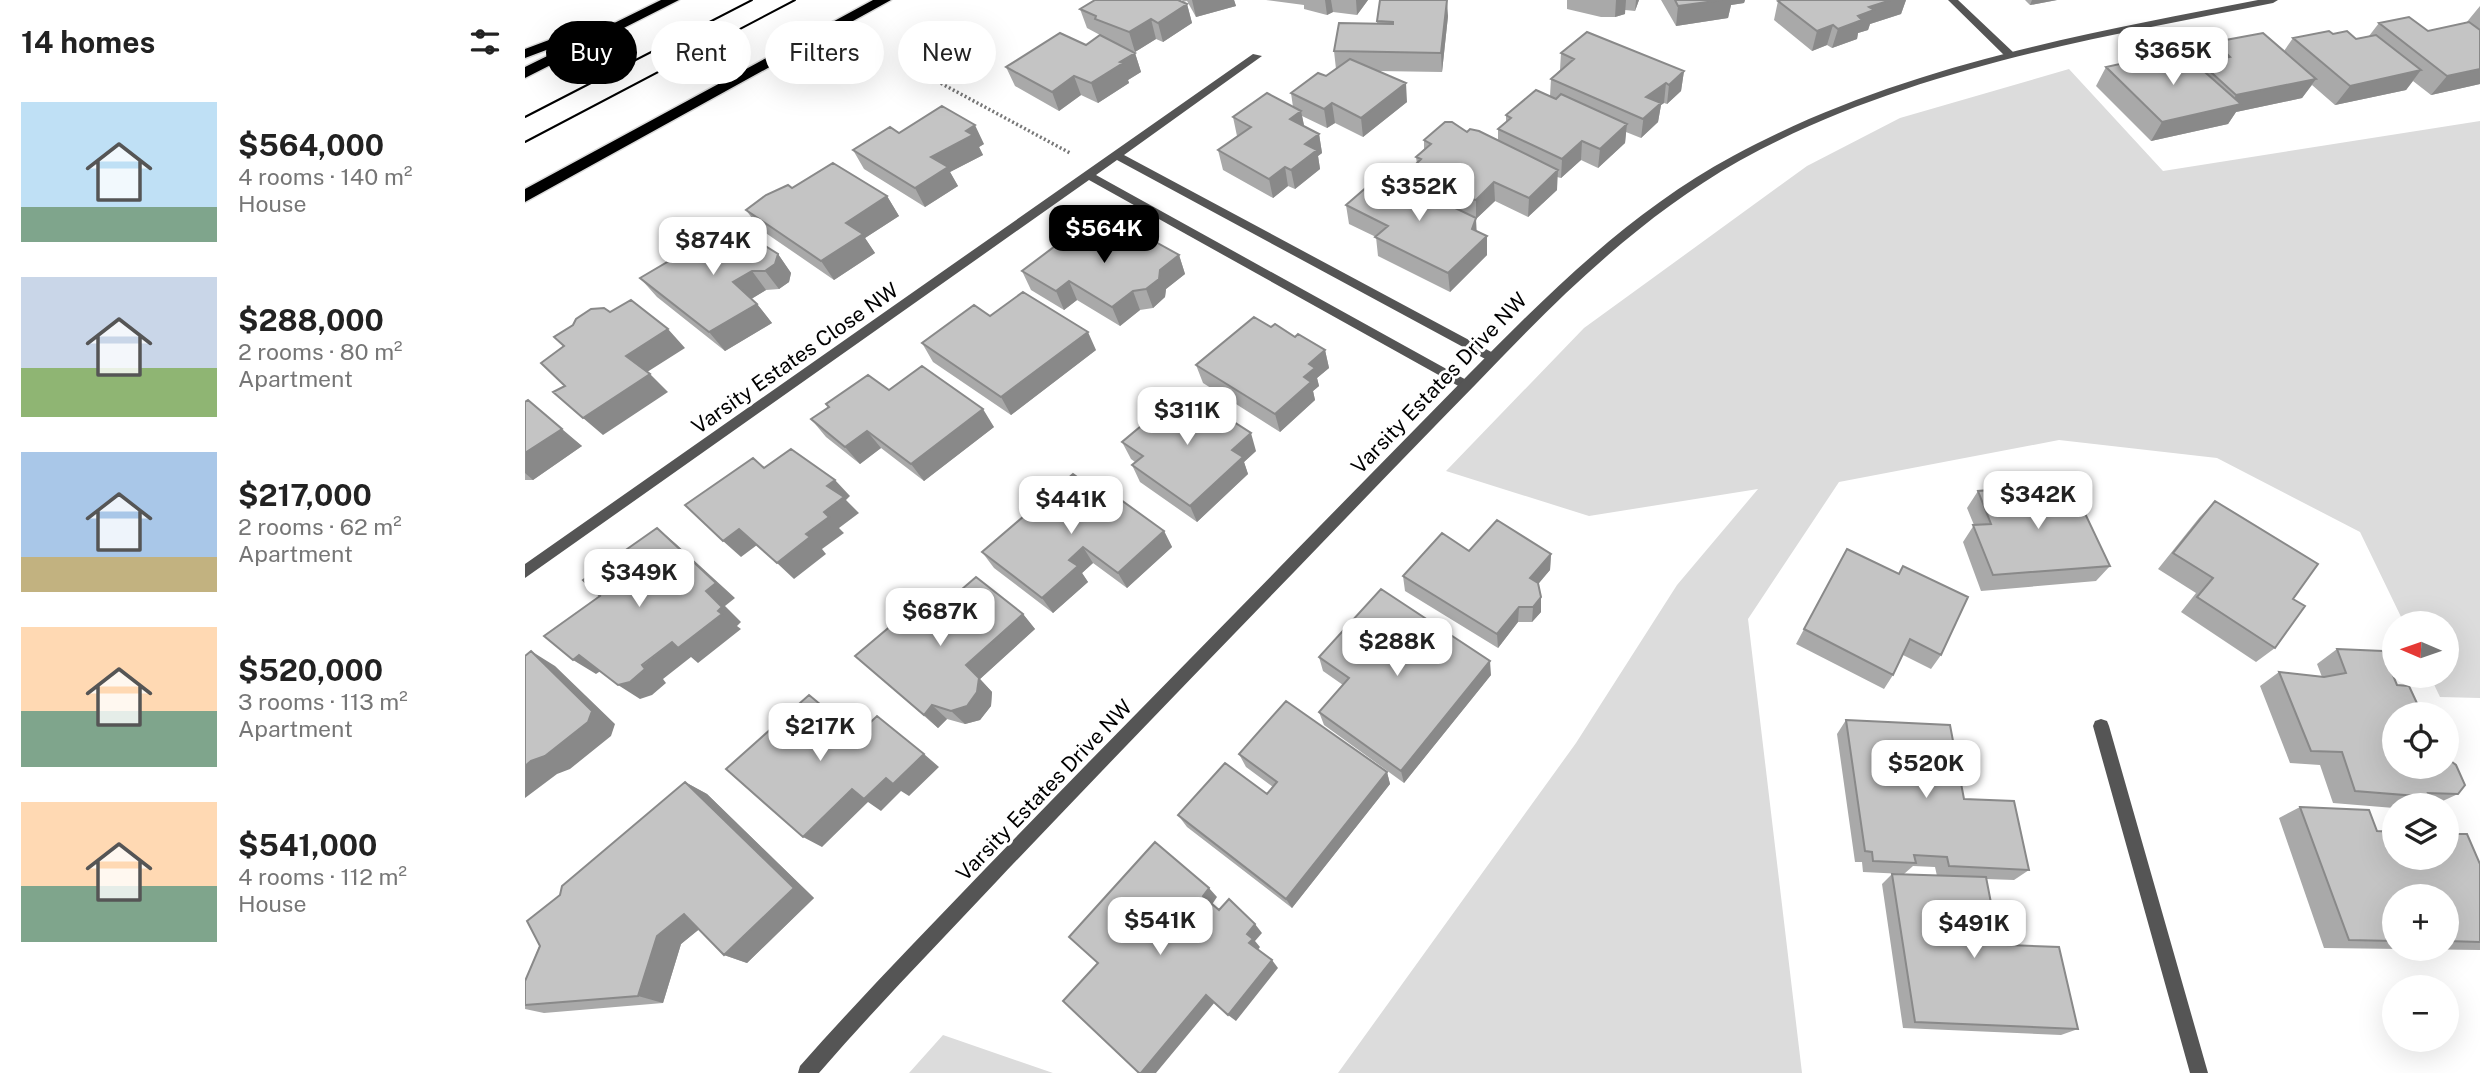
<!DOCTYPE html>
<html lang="en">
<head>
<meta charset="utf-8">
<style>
	:root { --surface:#fff; --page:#f2f2f2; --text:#222; --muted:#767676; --accent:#000 }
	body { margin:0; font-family:"Public Sans",sans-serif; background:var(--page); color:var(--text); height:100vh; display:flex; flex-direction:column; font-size:26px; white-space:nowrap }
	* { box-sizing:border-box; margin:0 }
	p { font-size:23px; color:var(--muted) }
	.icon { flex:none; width:38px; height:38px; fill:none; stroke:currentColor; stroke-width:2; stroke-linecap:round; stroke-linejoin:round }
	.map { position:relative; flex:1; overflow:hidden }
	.panel { display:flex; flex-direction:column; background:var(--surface); width:525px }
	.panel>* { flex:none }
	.hud { position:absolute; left:21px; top:21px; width:665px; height:63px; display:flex; gap:14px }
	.needle { width:46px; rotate:272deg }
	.tools { position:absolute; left:1857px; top:611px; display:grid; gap:14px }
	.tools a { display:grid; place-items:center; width:77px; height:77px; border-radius:50%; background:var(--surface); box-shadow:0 7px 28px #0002; font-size:35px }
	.price { position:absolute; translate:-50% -60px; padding:0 16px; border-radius:14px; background:#fff; color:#222; font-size:23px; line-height:46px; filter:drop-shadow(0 2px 4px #0008) }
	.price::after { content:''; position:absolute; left:50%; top:42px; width:21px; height:16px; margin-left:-10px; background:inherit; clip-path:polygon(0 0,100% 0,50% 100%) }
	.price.current { background:var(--accent); color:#fff }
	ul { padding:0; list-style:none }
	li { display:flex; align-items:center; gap:21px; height:175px; padding:0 21px }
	li span { display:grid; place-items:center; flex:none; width:196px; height:140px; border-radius:0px; color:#555 }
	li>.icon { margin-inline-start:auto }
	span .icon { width:84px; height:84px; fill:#fffc; stroke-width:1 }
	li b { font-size:30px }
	h2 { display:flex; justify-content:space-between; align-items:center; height:84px; padding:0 21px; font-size:30px }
	.tag { padding:0 24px; border-radius:32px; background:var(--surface); box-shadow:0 7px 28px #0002; font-size:24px; line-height:63px }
	.tag.current { background:var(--accent); color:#fff }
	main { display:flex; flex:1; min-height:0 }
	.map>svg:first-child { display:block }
	.green { fill:#dcdcdc }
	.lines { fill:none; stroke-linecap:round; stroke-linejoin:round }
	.motorway-casing { stroke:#dbdbdb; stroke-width:3 }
	.path { stroke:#777; stroke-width:3.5; stroke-dasharray:2 2.5; stroke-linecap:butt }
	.minor { fill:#555; fill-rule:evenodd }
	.tertiary { fill:#555; fill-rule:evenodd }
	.motorway { fill:#000; fill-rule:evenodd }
	.tram { stroke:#000; stroke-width:2 }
	.wall { fill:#a9a9a9; fill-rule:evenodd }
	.shaded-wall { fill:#898989 }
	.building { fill:#c4c4c4; stroke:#898989; stroke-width:2 }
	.labels { text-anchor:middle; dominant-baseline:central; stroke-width:6; stroke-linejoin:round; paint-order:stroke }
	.street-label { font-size:21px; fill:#000; stroke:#fff }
</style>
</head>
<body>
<main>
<section class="panel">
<h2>14 homes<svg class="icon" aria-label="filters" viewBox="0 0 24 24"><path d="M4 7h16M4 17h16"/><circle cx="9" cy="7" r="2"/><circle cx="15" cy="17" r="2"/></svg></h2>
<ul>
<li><span style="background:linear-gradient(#bfe0f5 75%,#7fa58c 0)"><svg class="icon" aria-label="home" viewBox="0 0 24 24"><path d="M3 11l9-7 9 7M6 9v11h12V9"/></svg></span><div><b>$564,000</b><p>4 rooms · 140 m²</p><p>House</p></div></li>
<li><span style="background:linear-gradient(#c9d6e8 65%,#8fb573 0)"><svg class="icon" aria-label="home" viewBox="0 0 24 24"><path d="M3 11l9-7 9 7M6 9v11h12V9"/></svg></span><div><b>$288,000</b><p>2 rooms · 80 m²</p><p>Apartment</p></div></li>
<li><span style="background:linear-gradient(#a9c7e8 75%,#c2b280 0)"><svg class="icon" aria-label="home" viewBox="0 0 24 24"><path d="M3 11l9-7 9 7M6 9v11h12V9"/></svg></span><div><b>$217,000</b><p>2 rooms · 62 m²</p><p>Apartment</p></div></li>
<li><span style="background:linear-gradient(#ffd9b3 60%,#7fa58c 0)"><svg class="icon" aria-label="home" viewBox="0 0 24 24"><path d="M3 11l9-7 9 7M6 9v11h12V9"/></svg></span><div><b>$520,000</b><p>3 rooms · 113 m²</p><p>Apartment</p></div></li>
<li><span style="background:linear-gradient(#ffd9b3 60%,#7fa58c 0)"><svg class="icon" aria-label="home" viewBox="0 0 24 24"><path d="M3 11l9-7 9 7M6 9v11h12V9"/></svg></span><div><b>$541,000</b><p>4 rooms · 112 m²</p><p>House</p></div></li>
</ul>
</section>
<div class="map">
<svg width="1955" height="1073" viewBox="0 0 1955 1073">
	<rect width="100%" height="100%" fill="#fff"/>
	<path class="green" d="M1544,69L1638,171L1955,121V698L1915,697L1905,676H1922V623H1879L1835,532L1692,458L1534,440L1314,482L1223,619L1277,1073H813L1051,743L1152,585L1233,489L1064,516L921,471L1059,328L1282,166L1375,118Z
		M418,1035L528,1073H384Z"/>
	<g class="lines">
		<defs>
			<path id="motorway" d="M136,0H154L0,78V67Z
				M348,0H366L0,202V189Z
				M56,28L63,32L61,35L0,58V49Z"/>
		</defs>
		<use href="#motorway" class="motorway-casing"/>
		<path class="path" d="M408,79L545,153"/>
		<path class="minor" d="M1423,0H1433L1488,52V56H1480Z
			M728,54L737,56L599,155L972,355L974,358L972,361H964L592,160L571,175L945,382L947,385L945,388H937L564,180L0,578V564Z
			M1576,719L1582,721L1584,726L1683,1073H1665L1568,726L1570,721Z"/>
		<path class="tertiary" d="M1733,0H1753L1748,3C1565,39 1379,70 1214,161C1113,218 1030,301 951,384C899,437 847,491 795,545C687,657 579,768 472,881C412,945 351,1007 294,1073H273L275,1066C335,998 398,934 460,869C570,755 682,642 793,528C843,477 893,426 943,375C1023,294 1107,210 1208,156C1372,67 1553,35 1733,0Z"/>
		<use href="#motorway" class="motorway"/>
		<path class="tram" d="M0,117L227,0
			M0,142L270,0"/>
	</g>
	<path class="wall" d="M657,0H709L711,6L671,17L662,1L658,2Z
		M741,0H843L832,15L808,12L802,15L779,9V5Z
		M1042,0H1114L1110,11L1100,10V14L1090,17H1076L1042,9Z
		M1136,0H1220L1219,3L1206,5L1203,18L1151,26Z
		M1256,0H1381L1376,14L1345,24L1343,30L1333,33L1332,39L1307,48L1302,45L1287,51L1249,20L1253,1Z
		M1500,0H1532L1505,5Z
		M662,4L667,23L638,42L631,39L610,52L604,50L610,53L616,72L603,80L604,83L573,103L556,95L534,111L490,86L481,67L561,45L575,35L562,28L555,9Z
		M1955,6V84L1906,95L1888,81L1881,90L1810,105L1787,85L1777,98L1711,112L1703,124L1626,141L1571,86L1581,67H1625L1631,56L1673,66L1676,63L1678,62L1690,42L1759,51L1768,38L1808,34L1831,39L1844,36L1854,23L1903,31L1941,23Z
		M923,16L917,72L852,71L882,102L838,137L810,123L802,128L777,116L779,126L794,134L797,153L793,156L795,169L770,189L763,186L748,198L698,170L693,150L712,136L708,117L768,107L766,93L801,76L811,69L809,51L852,24V21Z
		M1036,53L1159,71L1156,91L1142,104L1139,103L1136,105L1133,122L1116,138L1101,132L1100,143L1073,168L1056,160L1036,178L1032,177V190L1003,217L970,201L951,219V231L962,236V255L925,292L853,256L851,237L824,224L821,205L887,188L886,169L892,164L891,157L899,149V140L942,132L973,141V129L981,122V115L1025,96L1026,79L1035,70Z
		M374,133L459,144L454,147L458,155L425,172L433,186L400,207L339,169L328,150Z
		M267,188L362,196L374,216L340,238L350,253L309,280L235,229L221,210Z
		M566,246L654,255L660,274L641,289L640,297L628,308L615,310L595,326L552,300L539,310L506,290L497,271Z
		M164,253L253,254L266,273L264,282L254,289L241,290L226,299L232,304L247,323L200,351L132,297L115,278Z
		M465,316L571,350L486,415L408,362L397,343Z
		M746,327L800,350L804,368L792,378L794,386L788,391L790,400L755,432L678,383L671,365Z
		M364,390L469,427L399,481L356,448L335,464L301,437L286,419L303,407L301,404Z
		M0,402L57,446L8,480H0Z
		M597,442L731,451L719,462L723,474L672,522L615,482L607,465L610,462L606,459Z
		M1453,491L1585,566L1571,581L1456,591L1438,542L1449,525L1442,508Z
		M1690,501L1768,599L1750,648L1731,662L1656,612L1671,593L1633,569L1674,518Z
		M590,504L639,531L647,547L602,588L568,563L557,573L563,582L528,613L469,568L457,552Z
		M1322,549L1416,655L1406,669L1378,655L1368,675L1359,689L1271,644Z
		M944,551L1026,554L1025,570L1013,583L1016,597V612L1007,622H993L973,648L880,591L878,576Z
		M498,614L510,629L455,679L467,692L466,706L455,720L440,724L422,719L413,728L330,656L378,621L407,615Z
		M1812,649L1872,685L1933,794L1909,805H1869V808L1808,803L1795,765L1765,763L1735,686L1754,672L1797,677L1792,664Z
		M794,657L966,675L879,783L799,725L794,712L818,685L798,671Z
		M1321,720L1439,799L1504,870L1489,880L1461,879L1472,934L1553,1029L1536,1035L1378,1028L1357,884L1367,874L1412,876L1410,867L1388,866L1379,874L1338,872L1337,862H1330L1312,734Z
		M714,754L862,772L865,784L767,908L662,827L653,815L742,794L748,787L721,767Z
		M160,782L182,794L289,898L222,963L199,955L174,929L156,944L138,1003L19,1013L0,1009V981L35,895Z
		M1775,807L1955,864V950L1799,948L1754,818ZM1869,896H1922V948H1869Z"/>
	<path class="shaded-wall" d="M667,0H709L711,6L671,17Z
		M800,0H806L808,12L802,15Z
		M831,0H843L832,15Z
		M922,0L923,16L917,72L916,53Z
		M1091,0H1101L1100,14L1090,17Z
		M1111,0H1114L1110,11Z
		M1197,0H1220L1219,3L1206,5L1203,18L1151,26L1153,6Z
		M1366,0H1381L1376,14L1345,24L1343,30L1333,33L1332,39L1307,48L1313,29L1333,16L1344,7Z
		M1507,0H1532L1505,5Z
		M662,4L667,23L638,42L633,23Z
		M626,19L631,39L610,52L604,32Z
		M1308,25L1302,45L1287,51L1292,31Z
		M610,53L616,72L603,80L604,83L573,103L566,83L595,62Z
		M1955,69V84L1906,95L1922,76Z
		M1896,70L1881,90L1810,105L1825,86Z
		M1159,71L1156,91L1142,104L1144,85Z
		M549,76L556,95L534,111L527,92Z
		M1791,79L1777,98L1711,112L1703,124L1626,141L1637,122L1704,107L1711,95Z
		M881,83L882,102L838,137L836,118Z
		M1141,83L1139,103L1136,105L1133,122L1116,138L1121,97Z
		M807,103L810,123L802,128L799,109Z
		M776,111L780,130L765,119Z
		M1102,124L1100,143L1073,168L1075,149Z
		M450,125L459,144L454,147L458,155L425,172L433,186L400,207L390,188L406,157Z
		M794,134L797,153L793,156L795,169L770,189L766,170L780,144Z
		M1057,141L1056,160L1036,178L1037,159Z
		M760,167L763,186L748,198L744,179Z
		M1033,170L1032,190L1003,217L1004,198Z
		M969,182L970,201L951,219L952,237L947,229L951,218V200Z
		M362,196L374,216L340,238L350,253L309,280L296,261L321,223Z
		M962,236V255L925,292L923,273Z
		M253,254L266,273L264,282L254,289L240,271Z
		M654,255L660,274L641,289L640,297L628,308L621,289L635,270Z
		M227,271L241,290L223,301L208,282Z
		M544,281L552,300L539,310L531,291Z
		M608,291L615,310L595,326L587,307Z
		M232,304L247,323L200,351L184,332Z
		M143,329L160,348L119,374L101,356Z
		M563,332L571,350L486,415L476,397Z
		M800,350L804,368L792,378L794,386L788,391L790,400L755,432L750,414L779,377L784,364Z
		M125,374L143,392L78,435L58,418Z
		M458,409L469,427L399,481L386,464Z
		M37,429L57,446L8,480L0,473V453Z
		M342,431L356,448L335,464L320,447Z
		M726,433L731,451L719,462L723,474L672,522L665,506L707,450Z
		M310,480L325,496L321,500L334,513L314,528L319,533L297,549L301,554L269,579L252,563L281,534L302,486Z
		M132,528L151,544L210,598L200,606L216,622L212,626L216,629L173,663L166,657L138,679L141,683L127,695L115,699L93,685L147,642L193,611L181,591Z
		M214,529L232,545L216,557L198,541Z
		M639,531L647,547L602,588L593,573Z
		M558,547L568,563L557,573L563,582L528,613L517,598L544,560Z
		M1026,554L1025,570L1005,594V578Z
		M1016,597V612L1007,622L1008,607Z
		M994,607L993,622L973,648L972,634Z
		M498,614L510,629L455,679L467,692L466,706L455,720L440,724L426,711L441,665Z
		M6,651L30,666L90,724L86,736L45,769L32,774L0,798V766L6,761Z
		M54,655L77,670L71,674L48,660Z
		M965,661L966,675L879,783L876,771Z
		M407,705L422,719L413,728L399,715Z
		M399,754L414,767L384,796L376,791L356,811L343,802L297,847L278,837L327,789L361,778Z
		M862,772L865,784L767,908L761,899Z
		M160,782L182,794L289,898L222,963L199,955Z
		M684,888L692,897L686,906L678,896Z
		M159,914L182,923L156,944L138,1003L113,996L132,936Z
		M730,924L737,933L730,941L735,947L732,951L724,943L722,934Z
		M747,960L753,968L711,1021L703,1015Z
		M681,995L690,1002L631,1073H616Z"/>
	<path class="building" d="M570,0H653L662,4L633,23L626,19L604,32L570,19L571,16L555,9Z
		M855,0H922L916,53L809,51L814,23L868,24V22L852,21Z
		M1150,0H1197L1153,6Z
		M1256,0H1366L1344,7L1349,10L1333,16L1337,20L1313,29L1308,25L1292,31L1253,1Z
		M1884,17L1903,31L1944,22L1955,30V69L1922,76L1854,23Z
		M1804,31L1808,34L1822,31L1831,39L1851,35L1896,70L1825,86L1768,38Z
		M1062,32L1159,71L1144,85L1141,83L1121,97L1136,103L1118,119L1026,79L1049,59L1036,53Z
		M535,33L561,45L575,35L610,53L595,62L598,63L566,83L549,76L527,92L481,67Z
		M1738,33L1791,79L1711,95L1676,63L1705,57L1690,42Z
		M1656,51L1716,104L1637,122L1581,67L1617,59L1629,71L1644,68L1631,56Z
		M825,59L881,83L836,118L807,103L799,109L766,93L793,73L801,76Z
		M1011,90L1031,99L1036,94L1102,124L1075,149L1057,141L1037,159L973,129L986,118L981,115Z
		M742,93L776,111L765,119L794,134L780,144L792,150L766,170L760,167L744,179L693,150L726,127L708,117Z
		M417,106L450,125L441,131L448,135L406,157L423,167L390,188L328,150L365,127L374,133Z
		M920,122H927L942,132L945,129L954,131L1033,170L1004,198L969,182L951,200L940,198L886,169L896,159L891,157L906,144L899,140Z
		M308,163L362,196L321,223L338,234L296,261L221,210L241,195L263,185L267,188Z
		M858,173L951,218L947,229L962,236L923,273L850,237L863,226L821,205Z
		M598,224L654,255L635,270L634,279L621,289L608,291L587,307L544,281L531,291L497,271L546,234L566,246Z
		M209,226L253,254L250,264L240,271H227L208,282L232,304L184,332L115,278L161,251L164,253L193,237L190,233L198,228Z
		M498,292L563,332L476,397L397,343L449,305L465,316Z
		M106,300L143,329L101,356L125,374L58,418L28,392L40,386L16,363L39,346L29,337L48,325L51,319L66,309L79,308L85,312Z
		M729,317L746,327L750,324L770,337L773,334L800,350L784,364L790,368L779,377L786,382L750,414L671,365Z
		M397,366L458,409L386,464L342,431L320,447L286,419L304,407L301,404L343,375L364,390Z
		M659,390L726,433L707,450L718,457L665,506L607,465L618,456L597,442Z
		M3,400L37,429L0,453V402Z
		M266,449L310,480L302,486L319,497L299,512L304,517L281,534L285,537L252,563L214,529L198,541L160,505L228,458L239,468Z
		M548,474L590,504L596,500L639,531L593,573L558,547L544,560L553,566L517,598L457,552Z
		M1546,484L1585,566L1468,575L1448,525L1466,524L1453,491Z
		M1690,501L1793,564L1768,599L1780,606L1750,648L1672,597L1688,578L1648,553Z
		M972,520L1026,554L1005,578L1013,583L1016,597L1008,607H994L972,634L878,576L917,533L944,551Z
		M132,528L191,583L181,591L197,607L193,611L197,614L153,648L147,642L117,665L120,669L105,682L93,685L54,655L48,660L19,636L75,596L58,580Z
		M1322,549L1374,574L1378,566L1443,597L1416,655L1385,639L1368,675L1279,629Z
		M451,577L498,614L441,665L454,678L452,692L442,706L426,711L407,705L399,715L330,656L374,619L378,621L396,606L407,615Z
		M856,589L965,661L876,771L794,712L824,678L794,657Z
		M1812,649L1858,651L1872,685L1884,686L1897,714H1869V766H1922V758L1931,765L1940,785L1933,794L1903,793L1905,797L1830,791L1817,752L1786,751L1754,672L1799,677L1821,673Z
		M6,651L67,711L63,722L20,756L6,761L0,766V656Z
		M284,695L332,735L352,716L399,754L368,784L361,778L339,799L327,789L278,837L201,769Z
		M761,701L862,772L761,899L653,815L700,763L742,794L752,782L714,754Z
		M1321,720L1425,725L1439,799L1489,801L1504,870L1424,866L1422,857L1389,855L1391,863L1348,861L1347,852L1340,851Z
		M160,782L269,888L199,955L159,914L132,936L113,996L0,1005V981L15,946L2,921L35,895L37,886Z
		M1775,807L1844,810L1852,831L1869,832V858H1922V834H1942L1955,864V942L1922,941V896H1869V941L1824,940Z
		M630,842L684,888L678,896L694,910L704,899L730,924L722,934L728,939L724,943L747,960L703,1015L681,995L616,1073H614L538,1001L573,963L544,937Z
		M1367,874L1461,877L1472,934H1480L1482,945L1534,947L1553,1029L1390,1022Z"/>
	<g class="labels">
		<g class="street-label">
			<text transform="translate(270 358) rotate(-35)">Varsity Estates Close NW</text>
			<text transform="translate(914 383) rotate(-46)">Varsity Estates Drive NW</text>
			<text transform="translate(519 790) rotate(-46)">Varsity Estates Drive NW</text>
		</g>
	</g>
</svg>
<div class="tools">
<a><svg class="needle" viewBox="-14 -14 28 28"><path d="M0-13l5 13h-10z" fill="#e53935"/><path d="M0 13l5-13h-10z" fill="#767676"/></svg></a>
<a><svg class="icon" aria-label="locate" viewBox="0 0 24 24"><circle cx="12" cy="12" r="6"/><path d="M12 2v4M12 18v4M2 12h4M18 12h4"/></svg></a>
<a><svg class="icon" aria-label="layers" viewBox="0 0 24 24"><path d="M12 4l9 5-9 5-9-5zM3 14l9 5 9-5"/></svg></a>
<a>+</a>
<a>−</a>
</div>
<b class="price" style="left:1648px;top:87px">$365K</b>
<b class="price" style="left:894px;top:223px">$352K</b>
<b class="price current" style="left:579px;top:265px">$564K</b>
<b class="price" style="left:188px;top:277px">$874K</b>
<b class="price" style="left:662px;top:447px">$311K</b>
<b class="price" style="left:1513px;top:531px">$342K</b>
<b class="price" style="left:546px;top:536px">$441K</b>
<b class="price" style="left:114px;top:609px">$349K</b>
<b class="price" style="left:415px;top:648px">$687K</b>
<b class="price" style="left:872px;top:678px">$288K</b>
<b class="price" style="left:295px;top:763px">$217K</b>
<b class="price" style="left:1401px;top:800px">$520K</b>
<b class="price" style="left:635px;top:957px">$541K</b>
<b class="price" style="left:1449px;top:960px">$491K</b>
<div class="hud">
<a class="tag current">Buy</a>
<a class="tag">Rent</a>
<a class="tag">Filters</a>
<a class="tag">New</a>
</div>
</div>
</main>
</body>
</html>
